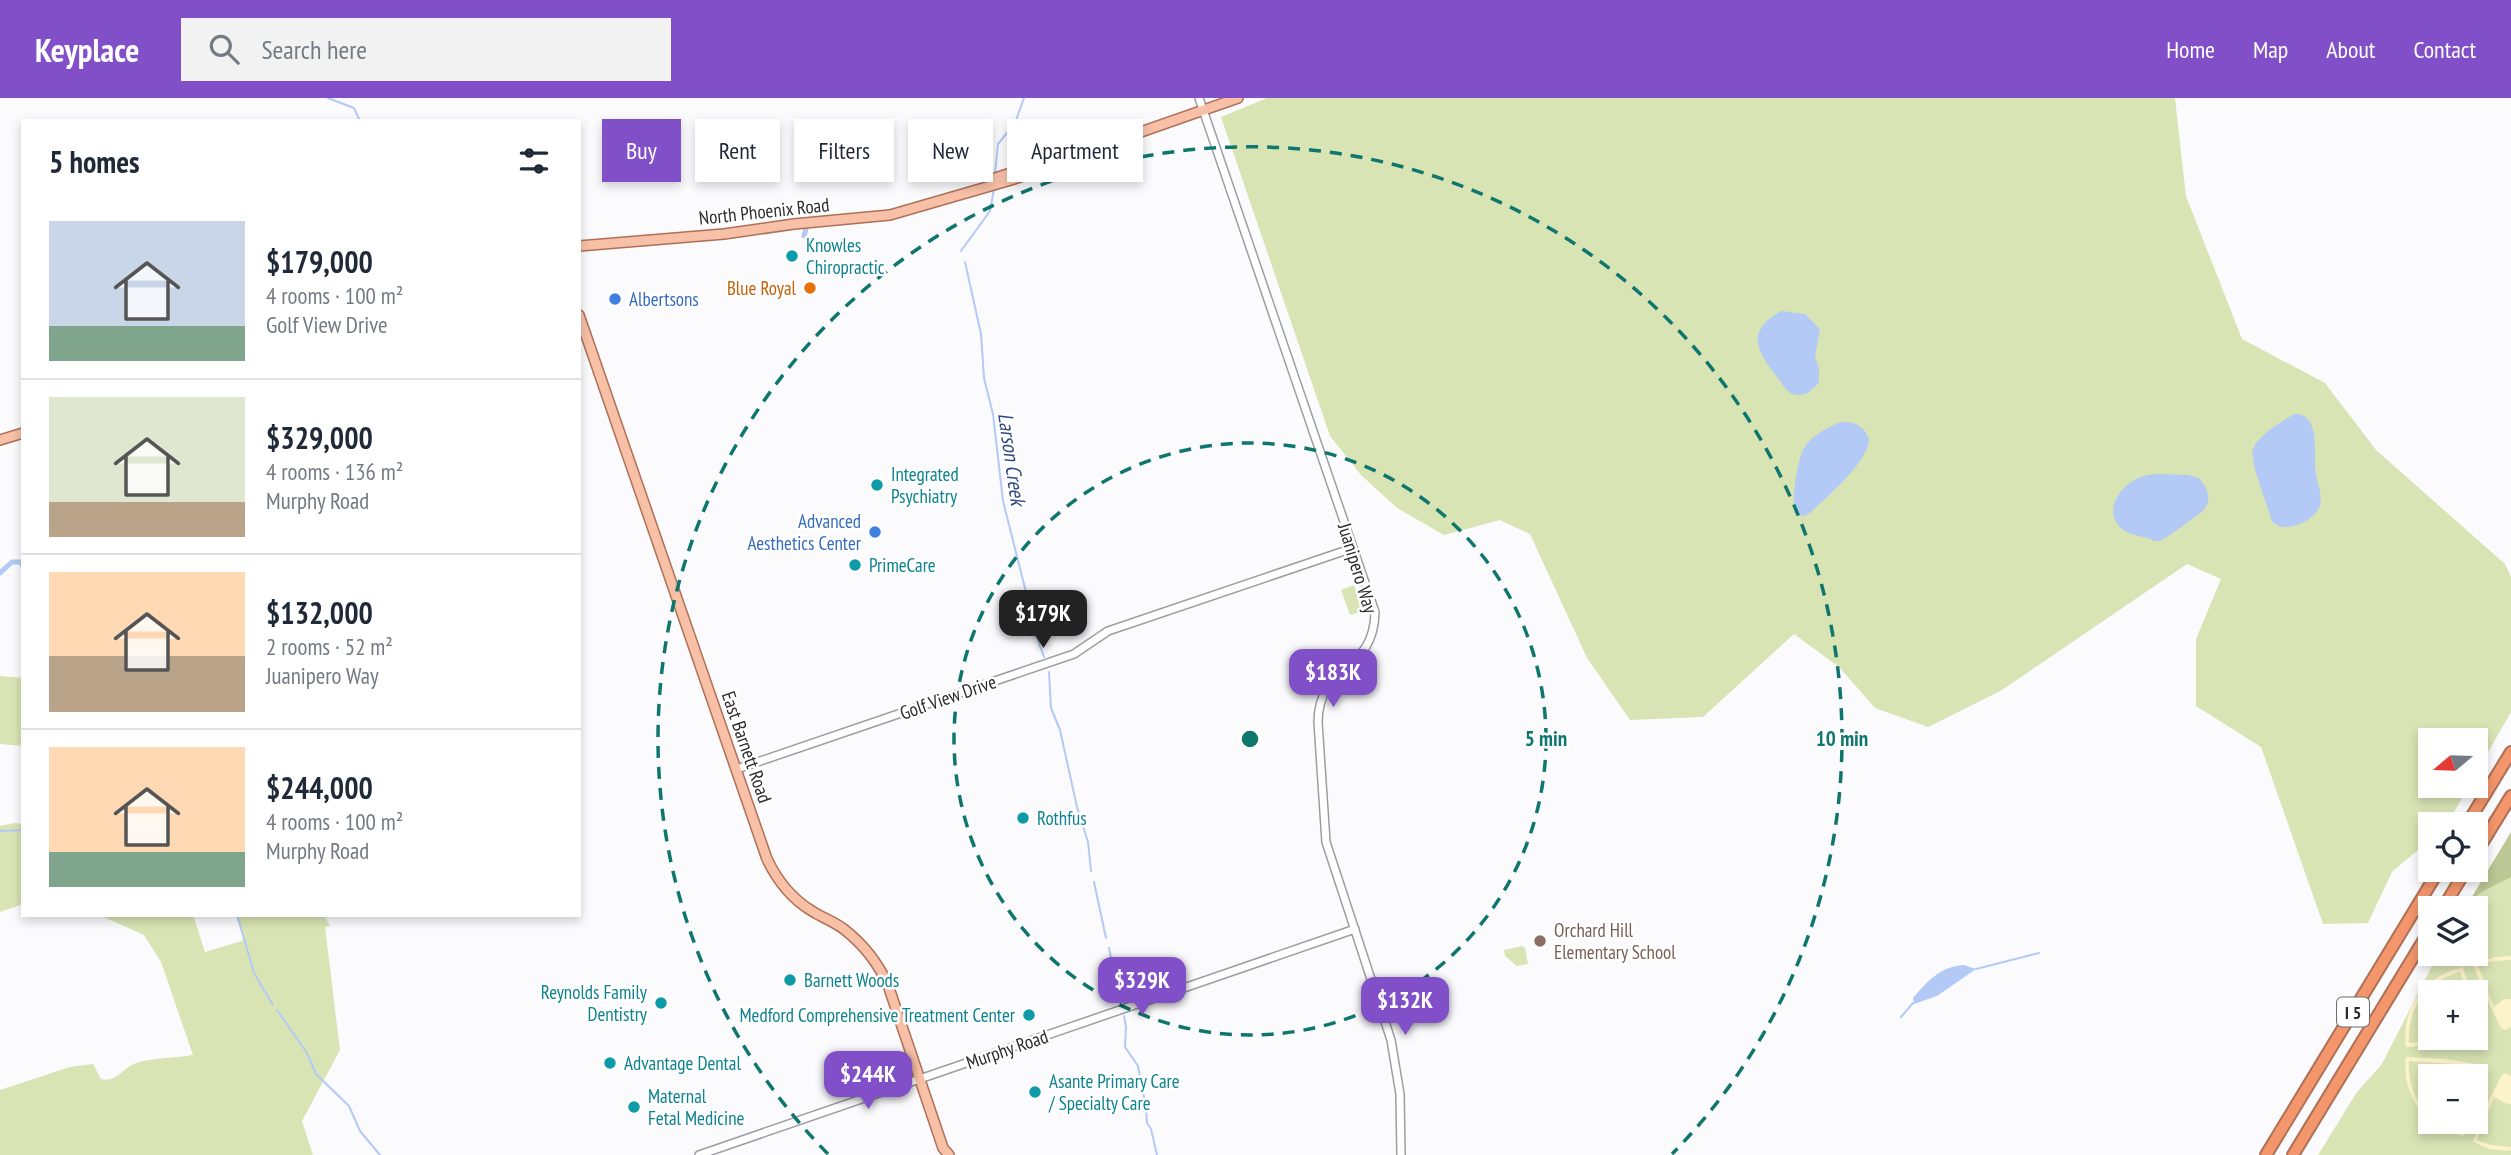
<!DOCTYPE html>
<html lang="en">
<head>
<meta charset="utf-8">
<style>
	:root { --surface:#fff; --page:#f2f2f3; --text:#1f2937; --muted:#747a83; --line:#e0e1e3; --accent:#8150c8 }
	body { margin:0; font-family:"PT Sans Narrow",sans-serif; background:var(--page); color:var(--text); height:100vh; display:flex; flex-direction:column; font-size:26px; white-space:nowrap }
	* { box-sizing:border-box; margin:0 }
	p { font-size:23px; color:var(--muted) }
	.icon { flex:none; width:38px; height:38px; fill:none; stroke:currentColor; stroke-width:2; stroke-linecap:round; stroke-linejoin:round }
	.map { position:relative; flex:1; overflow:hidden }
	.side { position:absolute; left:21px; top:21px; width:560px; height:798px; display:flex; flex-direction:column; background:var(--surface); border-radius:0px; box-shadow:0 4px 10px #0003 }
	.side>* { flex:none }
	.banner { position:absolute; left:602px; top:21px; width:665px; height:63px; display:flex; gap:14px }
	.needle { width:46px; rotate:251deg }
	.fabs { position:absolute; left:2418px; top:630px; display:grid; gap:14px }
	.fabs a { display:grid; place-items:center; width:70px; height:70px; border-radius:0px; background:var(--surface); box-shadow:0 4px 10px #0003; font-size:35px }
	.price { position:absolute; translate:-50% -60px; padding:0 16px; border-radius:14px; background:var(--accent); color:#fff; font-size:23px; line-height:46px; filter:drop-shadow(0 2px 4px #0008) }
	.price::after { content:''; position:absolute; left:50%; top:42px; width:21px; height:16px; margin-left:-10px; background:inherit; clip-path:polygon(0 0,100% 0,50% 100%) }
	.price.active { background:#222; color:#fff }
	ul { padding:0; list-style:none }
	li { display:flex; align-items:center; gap:21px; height:175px; padding:0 28px }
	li+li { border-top:2px solid var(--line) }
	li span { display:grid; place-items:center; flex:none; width:196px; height:140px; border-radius:0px; color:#555 }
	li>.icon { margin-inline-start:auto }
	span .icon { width:84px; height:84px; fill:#fffc; stroke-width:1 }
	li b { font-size:30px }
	h2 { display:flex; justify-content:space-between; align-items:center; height:84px; padding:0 28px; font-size:30px }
	.tag { padding:0 24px; border-radius:0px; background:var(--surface); box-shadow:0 4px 10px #0003; font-size:24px; line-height:63px }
	.tag.active { background:var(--accent); color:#fff }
	header { display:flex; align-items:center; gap:42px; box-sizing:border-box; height:98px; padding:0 35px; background:var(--accent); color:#fff }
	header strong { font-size:33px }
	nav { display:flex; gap:38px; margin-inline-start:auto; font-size:24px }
	.search { width:490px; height:63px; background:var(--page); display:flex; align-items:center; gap:18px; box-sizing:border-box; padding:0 24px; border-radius:0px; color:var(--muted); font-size:26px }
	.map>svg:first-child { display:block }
	.green { fill:#d9e4b4; fill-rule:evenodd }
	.forest { fill:#bcc795 }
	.sand { fill:#fcf2cc }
	.water { fill:#b3c9f6 }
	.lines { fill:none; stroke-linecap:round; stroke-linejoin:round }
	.stream { stroke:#b3c9f6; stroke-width:2 }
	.canal { stroke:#b3c9f6; stroke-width:5 }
	.minor-casing { stroke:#9c9ea4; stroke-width:10 }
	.major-casing { stroke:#ae7157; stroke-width:12 }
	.highway-casing { stroke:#ae7157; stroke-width:14 }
	.minor { stroke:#fff; stroke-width:7 }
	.major { stroke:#f8c0a7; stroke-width:9 }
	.highway { stroke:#f4966c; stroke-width:10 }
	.ring { fill:none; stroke:#0f766e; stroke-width:3.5; stroke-dasharray:12 9 }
	.culture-dot { fill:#0f9aa8; stroke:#fff; stroke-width:2.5 }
	.food-dot { fill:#e8710a; stroke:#fff; stroke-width:2.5 }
	.shop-dot { fill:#3f7fe0; stroke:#fff; stroke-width:2.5 }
	.education-dot { fill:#8d6e63; stroke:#fff; stroke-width:2.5 }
	.labels { text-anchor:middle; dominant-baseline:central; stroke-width:5; stroke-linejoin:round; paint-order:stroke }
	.shield { fill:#fff; stroke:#6b6b6d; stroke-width:2 }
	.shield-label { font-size:18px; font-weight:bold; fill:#2c2c2f }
	.street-label { font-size:19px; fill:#2c2c2f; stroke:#fff }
	.culture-label { font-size:19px; fill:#0d838f; stroke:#fff; text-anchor:start }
	.food-label { font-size:19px; fill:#c56008; stroke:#fff; text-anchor:end }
	.shop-label { font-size:19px; fill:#366cbe; stroke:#fff; text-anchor:start }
	.education-label { font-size:19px; fill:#785e54; stroke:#fff; text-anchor:start }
	.water-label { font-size:21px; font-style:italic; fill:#304880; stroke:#fff }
	.centre { fill:#0f766e; stroke:#fff; stroke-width:3.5 }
	.ring-label { font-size:21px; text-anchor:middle; font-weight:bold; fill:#0f766e; stroke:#fff; stroke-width:5; stroke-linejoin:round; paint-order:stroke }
</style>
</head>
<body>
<header>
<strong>Keyplace</strong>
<div class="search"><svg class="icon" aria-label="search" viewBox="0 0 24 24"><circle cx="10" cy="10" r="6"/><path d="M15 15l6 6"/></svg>Search here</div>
<nav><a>Home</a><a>Map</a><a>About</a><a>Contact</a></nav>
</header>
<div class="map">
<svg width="2511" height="1057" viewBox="0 0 2511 1057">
	<rect width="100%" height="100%" fill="#fbfbfe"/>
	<path class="green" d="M1267,0H2175L2186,98L2242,241L2325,285L2376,352L2505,466L2511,479V614L2476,675V642H2431V688H2469L2447,726H2431V741L2392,774L2368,825L2323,826L2261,649L2196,608V541L2221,481L2187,466L2002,592L1928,629L1875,610L1839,569L1794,536L1703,619L1630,622L1587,560L1530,436L1500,422L1444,437L1397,410L1361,377L1330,338L1221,19Z
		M1354,487L1363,513L1350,517L1341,492Z
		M0,578L23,580V648L0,646Z
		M15,725L23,726V806L0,814V728Z
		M2511,735V1057H2318L2357,994L2382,966L2438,856H2476V810H2466ZM2431,894H2476V940H2431ZM2431,978H2476V1024H2431Z
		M99,817H193L205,854L245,842L236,817H324L330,828L325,829L340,952L302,1023L313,1057H0V992L70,969L93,966L101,981C116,985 123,970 136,965C151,960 176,960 193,957L161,864L144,837Z
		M1522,848L1525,850L1528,866L1517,868L1505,858L1504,852Z"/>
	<path class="forest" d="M2511,734V779L2485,792L2470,802Z"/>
	<path class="sand" d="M2511,858V862L2493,863L2478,868L2494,909L2504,901H2511V929L2506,932L2501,930L2487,901L2473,866L2495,859Z
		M2463,869L2470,894H2467L2460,874C2427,883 2407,909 2409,945L2476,940V923L2479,938L2476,942L2444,947L2406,949C2401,909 2425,878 2463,869Z
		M2406,959L2444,961L2476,966L2479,970L2476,985V978H2450L2453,966L2409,963C2408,986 2415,1004 2431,1020V1024L2461,1034L2464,1024H2468L2464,1038C2426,1031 2401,998 2406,959Z
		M2506,975L2511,978V1006L2505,1005L2494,999L2477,1042L2491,1047L2511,1049V1052L2508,1053L2489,1051L2473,1044L2487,1006L2502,977Z"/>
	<path class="water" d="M1782,213L1805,216L1820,231L1815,259L1819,270V284C1814,291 1806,298 1797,297C1788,296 1785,290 1780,283C1760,257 1741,234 1782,213Z
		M2294,316C2322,315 2313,357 2316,375C2317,386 2323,396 2320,407C2317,422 2283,438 2272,423L2255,372L2252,354L2256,345L2269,332Z
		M1841,324C1855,323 1865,328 1869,342C1867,365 1828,398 1811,414L1804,418L1796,416C1790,407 1798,359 1804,350C1811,338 1828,329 1841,324Z
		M2156,376L2188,377L2199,380C2209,392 2214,405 2199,416C2193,420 2164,443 2159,443C2154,444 2149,440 2144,439C2091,432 2114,378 2156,376Z
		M1964,867L1976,871L1937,898L1914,906L1913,900C1928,883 1939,869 1964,867Z"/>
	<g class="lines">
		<path class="stream" d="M328,0L354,10L360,23
			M995,75L998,46L1015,25L1024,0
			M961,153L990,113L994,91
			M965,164L981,236L984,280L993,316L1003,403L1027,498L1029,518L1044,559
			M1049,574L1051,610L1060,632L1077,709L1088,744L1091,773
			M0,733L23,732
			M1094,784L1106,840
			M237,817L254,875L273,907
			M1109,850L1121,906
			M1976,871L2039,855
			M277,912L307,955L316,976L349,1008L360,1033L380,1057
			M1124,918L1126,929L1125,949L1138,968L1146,1010L1147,1025L1151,1031L1157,1057
			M1901,919L1913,905"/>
		<path class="canal" d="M804,138L806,131
			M0,475L12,464H20L23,468"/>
		<defs>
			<path id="minor" d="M1199,0L1375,514C1374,576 1319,564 1318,624L1326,744L1391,942L1400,996L1401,1057
				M737,671L1074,556L1108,533L1353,450
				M699,1057L1355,831"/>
			<path id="major" d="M992,81L1045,64L1052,65
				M579,148L724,136L794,126L890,117L1011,82L1047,70L1052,65L1238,0
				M579,217L767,761C777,782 792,801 812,813C823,820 835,824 845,832C864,847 878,865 888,887L943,1050L949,1057
				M0,342L23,335"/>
			<path id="highway" d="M2467,726L2511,654
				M2476,755L2511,698
				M2443,810L2466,772
				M2266,1057L2439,772
				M2293,1057L2431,830"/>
		</defs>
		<use href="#minor" class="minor-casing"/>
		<use href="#major" class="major-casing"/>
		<use href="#highway" class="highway-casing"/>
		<use href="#minor" class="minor"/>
		<use href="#major" class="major"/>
		<use href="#highway" class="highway"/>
	</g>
	<g class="ring">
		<circle cx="1250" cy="641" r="296"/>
		<path d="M828 1056A592 592 0 1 1 1672 1056"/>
	</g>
	<g class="culture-dot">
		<circle cx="792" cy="158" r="7"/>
		<circle cx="877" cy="387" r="7"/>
		<circle cx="855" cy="467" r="7"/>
		<circle cx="1023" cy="720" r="7"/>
		<circle cx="790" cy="882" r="7"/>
		<circle cx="661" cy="905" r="7"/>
		<circle cx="1029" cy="917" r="7"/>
		<circle cx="610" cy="965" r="7"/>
		<circle cx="1035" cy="994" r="7"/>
		<circle cx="634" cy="1009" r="7"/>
	</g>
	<circle class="food-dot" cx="810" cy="190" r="7"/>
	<g class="shop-dot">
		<circle cx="615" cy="201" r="7"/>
		<circle cx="875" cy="434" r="7"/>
	</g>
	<circle class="education-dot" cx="1540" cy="843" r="7"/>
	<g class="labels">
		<rect class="shield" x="2337" y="899.5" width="32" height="29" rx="5"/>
		<g class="shield-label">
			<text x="2353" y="914">I 5</text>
		</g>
		<g class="street-label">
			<text transform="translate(764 113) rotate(-6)">North Phoenix Road</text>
			<text transform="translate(1358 470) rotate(73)">Juanipero Way</text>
			<text transform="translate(948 599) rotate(-19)">Golf View Drive</text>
			<text transform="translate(747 649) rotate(71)">East Barnett Road</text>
			<text transform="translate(1007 951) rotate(-19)">Murphy Road</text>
		</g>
		<g class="culture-label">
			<text x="806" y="147">Knowles<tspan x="806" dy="22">Chiropractic</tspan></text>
			<text x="891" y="376">Integrated<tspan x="891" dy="22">Psychiatry</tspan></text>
			<text x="869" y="467">PrimeCare</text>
			<text x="1037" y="720">Rothfus</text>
			<text x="804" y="882">Barnett Woods</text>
			<text x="647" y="894" text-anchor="end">Reynolds Family<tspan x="647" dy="22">Dentistry</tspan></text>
			<text x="1015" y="917" text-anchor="end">Medford Comprehensive Treatment Center</text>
			<text x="624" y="965">Advantage Dental</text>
			<text x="1049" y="983">Asante Primary Care<tspan x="1049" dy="22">/ Specialty Care</tspan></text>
			<text x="648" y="998">Maternal<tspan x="648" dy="22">Fetal Medicine</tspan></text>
		</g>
		<g class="food-label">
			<text x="796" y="190">Blue Royal</text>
		</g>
		<g class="shop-label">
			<text x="629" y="201">Albertsons</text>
			<text x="861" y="423" text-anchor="end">Advanced<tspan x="861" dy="22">Aesthetics Center</tspan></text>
		</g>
		<g class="education-label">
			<text x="1554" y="832">Orchard Hill<tspan x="1554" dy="22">Elementary School</tspan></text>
		</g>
		<g class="water-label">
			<text transform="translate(1012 361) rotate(82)">Larson Creek</text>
		</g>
	</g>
	<circle cx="1250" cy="641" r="10" class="centre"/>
	<g class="ring-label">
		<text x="1546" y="648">5 min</text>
		<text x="1842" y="648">10 min</text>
	</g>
</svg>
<div class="fabs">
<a><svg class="needle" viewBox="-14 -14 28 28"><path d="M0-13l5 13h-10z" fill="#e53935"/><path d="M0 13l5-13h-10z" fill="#747a83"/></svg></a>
<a><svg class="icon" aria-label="locate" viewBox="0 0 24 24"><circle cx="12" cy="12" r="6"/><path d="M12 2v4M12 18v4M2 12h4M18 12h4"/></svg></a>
<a><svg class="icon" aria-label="layers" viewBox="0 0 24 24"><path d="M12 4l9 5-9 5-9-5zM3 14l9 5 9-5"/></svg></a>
<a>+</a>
<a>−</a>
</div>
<b class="price active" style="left:1043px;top:552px">$179K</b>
<b class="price" style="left:1333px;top:611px">$183K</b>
<b class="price" style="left:1142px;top:919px">$329K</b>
<b class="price" style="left:1405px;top:939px">$132K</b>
<b class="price" style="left:868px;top:1013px">$244K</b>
<div class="banner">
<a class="tag active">Buy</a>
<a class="tag">Rent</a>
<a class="tag">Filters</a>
<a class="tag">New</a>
<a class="tag">Apartment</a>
</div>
<section class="side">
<h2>5 homes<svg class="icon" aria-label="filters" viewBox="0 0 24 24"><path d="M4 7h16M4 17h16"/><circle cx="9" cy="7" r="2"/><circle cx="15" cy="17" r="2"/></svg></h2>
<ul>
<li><span style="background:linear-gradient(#c9d6e8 75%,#7fa58c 0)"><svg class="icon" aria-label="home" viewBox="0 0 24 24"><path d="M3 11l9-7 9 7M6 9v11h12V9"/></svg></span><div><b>$179,000</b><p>4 rooms · 100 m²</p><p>Golf View Drive</p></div></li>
<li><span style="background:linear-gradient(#dfe7d0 75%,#b9a48a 0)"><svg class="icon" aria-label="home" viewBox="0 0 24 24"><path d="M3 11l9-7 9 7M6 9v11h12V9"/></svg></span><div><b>$329,000</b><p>4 rooms · 136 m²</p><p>Murphy Road</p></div></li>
<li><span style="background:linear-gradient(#ffd9b3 60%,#b9a48a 0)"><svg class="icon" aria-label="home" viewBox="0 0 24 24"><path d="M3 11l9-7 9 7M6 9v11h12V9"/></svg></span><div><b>$132,000</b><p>2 rooms · 52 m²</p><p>Juanipero Way</p></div></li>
<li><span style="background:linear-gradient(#ffd9b3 75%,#7fa58c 0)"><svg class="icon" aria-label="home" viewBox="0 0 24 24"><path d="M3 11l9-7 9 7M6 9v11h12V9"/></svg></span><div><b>$244,000</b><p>4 rooms · 100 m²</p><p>Murphy Road</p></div></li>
</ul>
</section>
</div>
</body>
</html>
